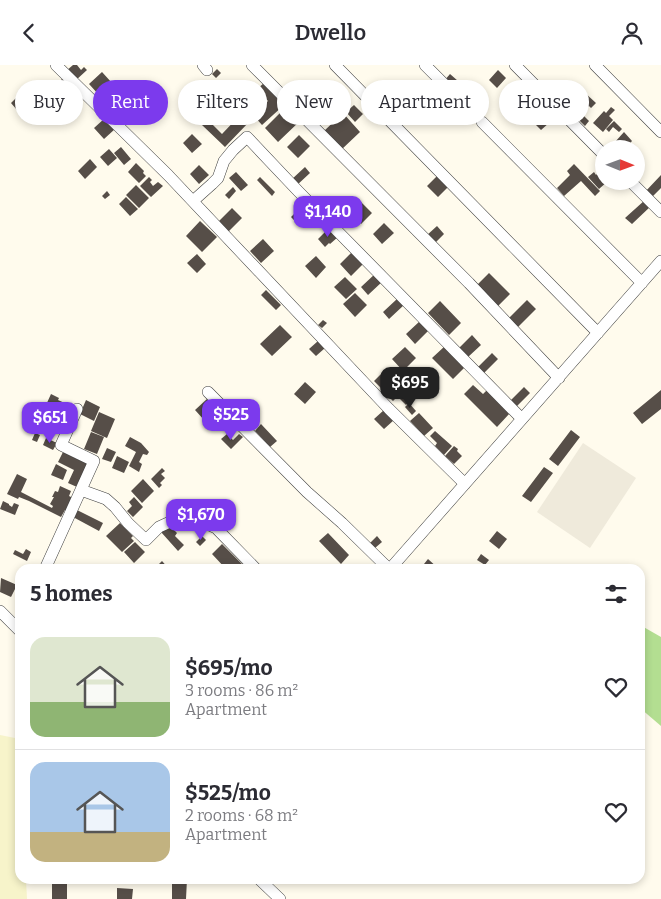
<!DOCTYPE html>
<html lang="en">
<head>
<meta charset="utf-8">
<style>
	:root { --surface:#fff; --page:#f2f2f3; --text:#2b2b33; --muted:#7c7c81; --line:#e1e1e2; --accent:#7c3aed }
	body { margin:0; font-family:Bitter,serif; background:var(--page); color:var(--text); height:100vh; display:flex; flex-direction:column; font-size:19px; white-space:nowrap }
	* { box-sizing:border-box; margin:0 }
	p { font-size:16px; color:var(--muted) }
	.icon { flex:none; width:28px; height:28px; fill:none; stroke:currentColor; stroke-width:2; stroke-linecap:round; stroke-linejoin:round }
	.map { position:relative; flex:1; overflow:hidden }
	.sheet { position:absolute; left:15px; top:499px; width:630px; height:320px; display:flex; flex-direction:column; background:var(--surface); border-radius:15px; box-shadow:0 2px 8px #0003 }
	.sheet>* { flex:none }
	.banner { position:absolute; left:15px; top:15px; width:631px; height:45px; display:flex; gap:10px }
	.needle { width:32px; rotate:91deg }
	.buttons { position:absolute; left:595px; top:75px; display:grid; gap:10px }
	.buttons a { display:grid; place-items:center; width:50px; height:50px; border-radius:50%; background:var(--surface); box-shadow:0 2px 8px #0003; font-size:25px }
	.price { position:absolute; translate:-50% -42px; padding:0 11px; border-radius:10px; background:var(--accent); color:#fff; font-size:16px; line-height:32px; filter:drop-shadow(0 1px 2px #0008) }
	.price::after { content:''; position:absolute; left:50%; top:30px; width:15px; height:11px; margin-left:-8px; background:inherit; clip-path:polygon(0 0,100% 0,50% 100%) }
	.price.on { background:#222; color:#fff }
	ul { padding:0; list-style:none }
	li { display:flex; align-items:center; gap:15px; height:125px; padding:0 15px }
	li+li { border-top:1px solid var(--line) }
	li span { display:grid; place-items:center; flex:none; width:140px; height:100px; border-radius:15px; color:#555 }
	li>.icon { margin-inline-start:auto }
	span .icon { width:60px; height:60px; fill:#fffc; stroke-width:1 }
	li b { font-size:21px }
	h2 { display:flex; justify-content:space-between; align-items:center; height:60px; padding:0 15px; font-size:21px }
	.pill { padding:0 18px; border-radius:22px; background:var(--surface); box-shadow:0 2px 8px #0003; font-size:18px; line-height:45px }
	.pill.on { background:var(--accent); color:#fff }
	header { display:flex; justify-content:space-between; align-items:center; height:65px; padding:0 15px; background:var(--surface); font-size:22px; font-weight:600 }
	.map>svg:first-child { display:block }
	.farmland { fill:#f7f4ca }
	.forest { fill:#b3de91 }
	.plaza { fill:#efeadb }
	.building { fill:#564e48 }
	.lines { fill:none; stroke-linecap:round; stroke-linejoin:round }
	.minor-casing { stroke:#404040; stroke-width:12 }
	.minor { stroke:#fff; stroke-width:11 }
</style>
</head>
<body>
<header><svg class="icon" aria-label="back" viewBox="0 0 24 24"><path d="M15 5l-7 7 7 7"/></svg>Dwello<svg class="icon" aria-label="person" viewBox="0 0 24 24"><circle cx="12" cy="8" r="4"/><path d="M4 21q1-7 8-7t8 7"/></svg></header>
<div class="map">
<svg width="661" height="834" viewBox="0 0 661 834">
	<rect width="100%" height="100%" fill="#fffbed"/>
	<path class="farmland" d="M0,670L20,674V814H26L27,834H0Z"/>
	<path class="forest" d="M640,560L661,572V661L640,643Z"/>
	<path class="plaza" d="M583,378L636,413L590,483L537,447Z"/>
	<path class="building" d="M73,0H77L81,5L84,2L87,5L75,16L66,6Z
		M217,4L221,8L216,13L212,9Z
		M498,5L506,13L497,23L489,15Z
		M102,7L112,18L99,30L89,19Z
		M450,9L458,16L452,23L444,16Z
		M62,14L71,23L66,27L58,18Z
		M307,17L316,28L305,39L295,28Z
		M264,18L284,40L262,60L253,50L268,36L257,24Z
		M332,19L345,30L338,38L325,27Z
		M560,21H563V24H566V21L571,24L573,30H572V35H559Z
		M516,24L521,29L512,38L507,32Z
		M22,27L34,42L23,52L11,38Z
		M584,27L596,38L591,43L589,41L583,46L574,38Z
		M128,29L140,42L125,56L113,44Z
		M232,29L253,51L250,55L229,32Z
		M524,32L528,37L520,45L515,40Z
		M354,40L363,49L355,57L346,47Z
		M286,42L300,56L278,77L265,63Z
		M611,42L615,45L609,51L613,55L603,67L593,58L604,46L606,48Z
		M343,48L360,67L341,85L324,66Z
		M241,49L249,57L225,82L202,60L207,54L222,69Z
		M541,49L549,58L541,65L533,57Z
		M583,50L589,56L585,61L579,55Z
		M105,53L115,64L104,74L94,63Z
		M614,56L622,64L619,67L613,62L609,67L606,64Z
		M624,67L632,76L625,84H622L615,77Z
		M192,69L202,79L192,88L183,78Z
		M299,70L310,81L298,93L287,82Z
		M121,82L131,94L124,100L114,88Z
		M109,84L117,93L108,101L100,92Z
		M90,94L97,102L85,114L78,106Z
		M136,98L144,106L143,108L146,111L139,118L128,107Z
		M574,99L600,126L595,131L581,116L564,131L557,123L570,110L567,106Z
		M199,100L209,110L199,119L190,109Z
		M305,102L310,108L296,121L291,115Z
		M600,106L603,109L599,112L602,115L604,113V116H608L599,124L588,112L594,107L596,110Z
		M236,107L248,120L241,126L229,113Z
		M439,109L450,120L438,132L427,121Z
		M661,110V123L650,134L644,128Z
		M149,112L152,115L150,117L153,121L158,117L163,121L151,132L140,121Z
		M260,112L275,127L272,131L257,115Z
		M136,120L149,133L139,143L126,130Z
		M233,122L236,126L229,134L225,130Z
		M107,126L110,130L105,134L102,131Z
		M126,132L138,144L130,151L119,139Z
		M645,135L651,141L632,159L625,153Z
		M360,136L372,148L361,159L350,146Z
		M302,141L314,153L308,160L302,154L298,159L291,152Z
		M232,143L242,153L228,167L218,157Z
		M200,156L217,172L202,187L186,171Z
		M384,158L394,168L382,179L373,169Z
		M437,161L444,169L434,179L426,171Z
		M329,163L338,172L330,179L329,178L325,182L318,174Z
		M263,174L274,186L261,198L250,186Z
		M353,186L364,198L351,211L340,199Z
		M197,189L206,199L197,208L187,198Z
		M316,191L326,202L316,213L305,201Z
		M376,208L383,216L368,230L361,222Z
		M489,208L510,229L498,241L477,220Z
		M345,212L357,224L346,234L334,222Z
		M266,225L281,240L276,245L261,230Z
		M355,228L367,240L355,252L343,239Z
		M397,234L404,240L389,254L383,247Z
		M527,235L536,244L517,263L508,254Z
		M440,236L461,258L449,270L428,248Z
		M323,255L327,258L322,263L318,260Z
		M420,256L429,265L415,279L406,269Z
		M280,260L292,272L272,291L260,279Z
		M472,270L481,280L468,292L459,283Z
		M318,276L325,283L316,291L309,284Z
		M445,281L465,302L453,314L432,293Z
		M405,282L416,293L403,306L392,294Z
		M492,288L498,294L484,308L478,302Z
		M387,303L397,314L384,326L374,316Z
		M402,311L410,319L393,336L387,330L399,318L397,316Z
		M305,317L316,327L305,339L294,329Z
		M473,320L483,329L488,324L511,347L497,362L464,329Z
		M524,322L530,328L516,342L510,336Z
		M406,324L414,332L406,340L398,332Z
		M661,325V344L642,359L633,348Z
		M51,329L59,333L58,335L69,340L68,343L73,345L70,351L46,340Z
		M207,334L217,344L205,356L195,345Z
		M86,335L100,342L94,356L80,349Z
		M409,338L416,346L412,350L405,342Z
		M384,345L394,355L384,364L374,354Z
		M99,347L115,354L107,373L91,366Z
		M419,348L433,363L424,371L410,356Z
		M261,359L277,376L270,382L255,366Z
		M571,365L580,372L558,401L549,394Z
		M435,366L452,381L444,390L435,381L437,378L430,371Z
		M91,367L104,372L97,389L84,384Z
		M35,368L40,370L37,377L32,375Z
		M227,369L233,375L239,369L243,372L231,384L221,374Z
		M130,372L141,378L149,387L147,390L143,389L139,397L142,399L139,407L129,401L136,387L125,381Z
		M46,373L57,378L53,385L43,380Z
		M454,381L458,384L457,386L462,391L454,399L445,391Z
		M107,383L116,387L111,397L102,394Z
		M64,385L89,396L77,422L68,418L74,405L58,397Z
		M117,391L129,397L124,408L112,403Z
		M56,399L67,405L63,415L51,410Z
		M544,402L553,408L531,437L522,431Z
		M162,403L165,406L161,409L165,413L160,418L162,420L159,423L151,414Z
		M17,409L27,414L21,427L52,443L53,441L50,439L54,432H52L55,426L58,427L60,421L71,426L69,431L73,433L68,447L65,445L61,452L29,436L19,432L18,434L7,429Z
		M143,414L154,426L142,438L131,426Z
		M134,432L143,442L133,452L127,446L132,441L129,437Z
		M3,436L9,439V440L12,442L14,438L19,440L15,450L0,444Z
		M77,445L103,458L99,466L73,452Z
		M120,458L133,471L131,473L134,476L122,487L106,471Z
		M169,460L177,468L175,471L184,480L178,486L161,467Z
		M497,466L507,474L499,484L489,476Z
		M328,468L349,490L341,499L319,476Z
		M202,471L206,475L200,481L196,477Z
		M377,471L382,477L375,483L370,478Z
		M135,477L145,487L134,498L124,487Z
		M222,479L247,504H239L237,502L234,504H226L212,489Z
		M26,484L31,487L27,496L13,489L15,485L23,489Z
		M481,489L489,495L485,500L477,495Z
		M428,494L439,504H420Z
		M162,496L169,504H154Z
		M1,513L17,520L11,532L0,527Z
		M97,814H112V816H97Z
		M172,814H187L186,834H172Z
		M52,819H67V834H52Z
		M117,823L133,824L132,834H117Z"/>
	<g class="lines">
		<defs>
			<path id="minor" d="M56,0L168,110L389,344L465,419
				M203,0L207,5
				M252,0L469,218L559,313
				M335,0L598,268
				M425,0L472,47
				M515,0L604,90
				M595,0L661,67
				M482,57L642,218
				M630,116L661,147
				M193,136L212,119L218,113L224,96L233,85L247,72L298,126L522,354
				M208,327L307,427L342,458L389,504
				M81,425L106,434L115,442L128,458L146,475L159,462L172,456L189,455L205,458L216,463L256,504
				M45,504L94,396L61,380L77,344
				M390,504L661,196
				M0,546L20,566
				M259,814L280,834"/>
		</defs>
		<use href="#minor" class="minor-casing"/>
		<use href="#minor" class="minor"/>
	</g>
</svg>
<div class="buttons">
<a><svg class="needle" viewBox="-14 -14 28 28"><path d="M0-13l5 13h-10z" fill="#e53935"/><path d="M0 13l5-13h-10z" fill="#7c7c81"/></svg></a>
</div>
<b class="price" style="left:328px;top:173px">$1,140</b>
<b class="price on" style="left:410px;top:344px">$695</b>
<b class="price" style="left:231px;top:376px">$525</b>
<b class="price" style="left:50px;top:379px">$651</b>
<b class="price" style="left:201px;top:476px">$1,670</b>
<div class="banner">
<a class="pill">Buy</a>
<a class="pill on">Rent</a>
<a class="pill">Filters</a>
<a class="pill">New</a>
<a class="pill">Apartment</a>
<a class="pill">House</a>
</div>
<section class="sheet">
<h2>5 homes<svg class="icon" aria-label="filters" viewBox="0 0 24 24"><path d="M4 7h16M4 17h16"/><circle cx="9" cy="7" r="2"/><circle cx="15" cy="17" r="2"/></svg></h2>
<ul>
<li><span style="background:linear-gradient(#dfe7d0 65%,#8fb573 0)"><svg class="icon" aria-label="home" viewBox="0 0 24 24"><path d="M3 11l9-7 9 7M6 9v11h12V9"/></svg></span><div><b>$695/mo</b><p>3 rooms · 86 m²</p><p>Apartment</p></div><svg class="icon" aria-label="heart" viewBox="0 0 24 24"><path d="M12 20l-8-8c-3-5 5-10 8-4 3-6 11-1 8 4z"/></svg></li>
<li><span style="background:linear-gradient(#a9c7e8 70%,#c2b280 0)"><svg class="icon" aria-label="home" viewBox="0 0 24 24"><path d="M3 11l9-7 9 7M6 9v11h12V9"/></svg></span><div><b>$525/mo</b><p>2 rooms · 68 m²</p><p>Apartment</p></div><svg class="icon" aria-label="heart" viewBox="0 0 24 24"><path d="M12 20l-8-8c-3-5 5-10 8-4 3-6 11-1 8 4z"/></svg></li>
</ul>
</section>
</div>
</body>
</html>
